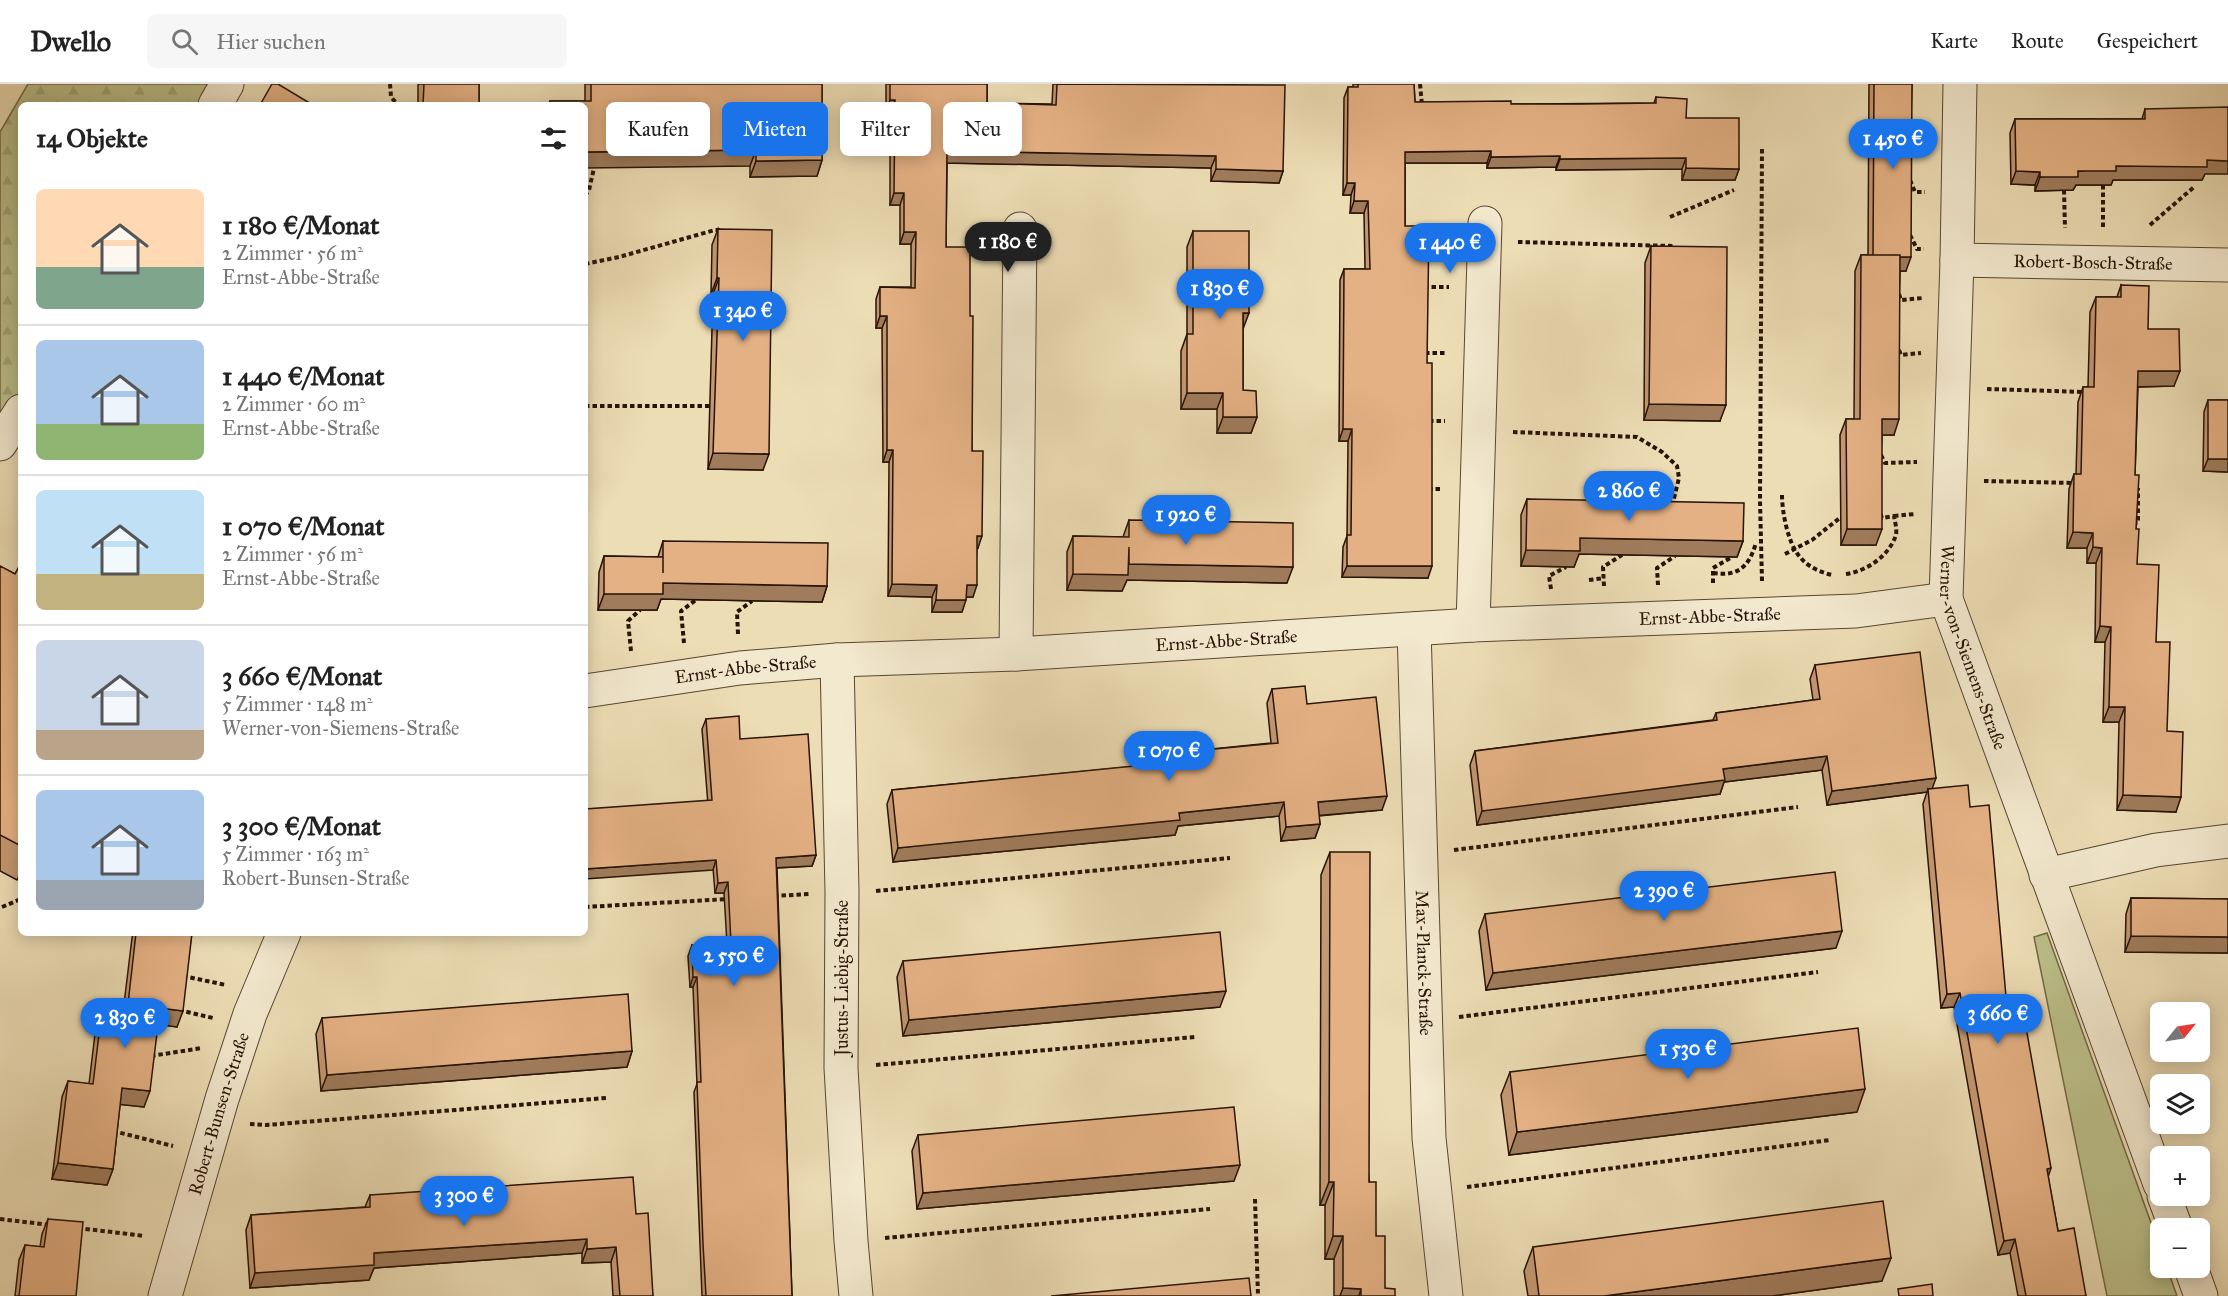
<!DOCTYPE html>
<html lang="de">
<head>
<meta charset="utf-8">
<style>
	:root { --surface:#fff; --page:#f6f6f6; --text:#222; --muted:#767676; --line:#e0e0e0; --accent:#1a73e8 }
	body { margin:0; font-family:"IM FELL Great Primer",serif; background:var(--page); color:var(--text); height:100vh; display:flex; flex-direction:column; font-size:22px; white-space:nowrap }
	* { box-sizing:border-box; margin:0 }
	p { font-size:20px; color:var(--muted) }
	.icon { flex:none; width:33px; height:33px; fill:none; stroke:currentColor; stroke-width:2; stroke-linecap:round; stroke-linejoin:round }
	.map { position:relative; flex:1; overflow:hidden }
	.side { position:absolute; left:18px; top:18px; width:570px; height:834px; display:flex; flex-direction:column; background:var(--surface); border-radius:9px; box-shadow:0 3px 15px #0003 }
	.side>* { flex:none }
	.top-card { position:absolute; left:606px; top:18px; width:570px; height:54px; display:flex; gap:12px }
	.needle { width:39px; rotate:60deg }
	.tools { position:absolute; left:2150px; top:918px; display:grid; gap:12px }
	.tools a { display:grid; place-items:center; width:60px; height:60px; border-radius:9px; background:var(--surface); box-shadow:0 3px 15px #0003; font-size:30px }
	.price { position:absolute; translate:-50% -51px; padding:0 14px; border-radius:21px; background:var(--accent); color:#fff; font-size:20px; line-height:39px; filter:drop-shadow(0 2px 3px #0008) }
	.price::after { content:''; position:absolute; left:50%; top:36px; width:18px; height:14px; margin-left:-9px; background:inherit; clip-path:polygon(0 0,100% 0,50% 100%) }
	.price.on { background:#222; color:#fff }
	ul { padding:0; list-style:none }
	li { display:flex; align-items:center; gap:18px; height:150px; padding:0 18px }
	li+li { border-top:2px solid var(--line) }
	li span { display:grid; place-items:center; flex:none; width:168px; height:120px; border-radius:9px; color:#555 }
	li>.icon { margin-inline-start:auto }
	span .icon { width:72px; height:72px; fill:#fffc; stroke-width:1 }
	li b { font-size:26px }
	h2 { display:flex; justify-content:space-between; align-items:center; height:72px; padding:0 18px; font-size:26px }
	.pill { padding:0 21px; border-radius:9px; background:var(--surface); box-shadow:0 3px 15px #0003; font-size:21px; line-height:54px }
	.pill.on { background:var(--accent); color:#fff }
	header { display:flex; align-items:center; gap:36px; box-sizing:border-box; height:84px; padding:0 30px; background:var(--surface); border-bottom:2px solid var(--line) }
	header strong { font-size:28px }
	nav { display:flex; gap:33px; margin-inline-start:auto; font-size:21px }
	.search { width:420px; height:54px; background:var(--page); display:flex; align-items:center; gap:15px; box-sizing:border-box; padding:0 21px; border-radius:9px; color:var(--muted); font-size:22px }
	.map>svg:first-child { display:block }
	.grass { fill:#bcc08b; stroke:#726a48; stroke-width:1.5 }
	.forest { fill:url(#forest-firs); stroke:#726a48; stroke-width:1.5 }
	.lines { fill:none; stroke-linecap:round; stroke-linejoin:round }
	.minor-casing { stroke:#584631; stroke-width:35 }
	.path { stroke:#271305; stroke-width:4; stroke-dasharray:4.5 3; stroke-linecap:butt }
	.minor { stroke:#f3e9cf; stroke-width:33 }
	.wall { fill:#c49872; stroke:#271305; stroke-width:1.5 }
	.shaded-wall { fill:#a07c5c; stroke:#271305; stroke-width:1.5 }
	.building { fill:#e4b184; stroke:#271305; stroke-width:1.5 }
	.labels { text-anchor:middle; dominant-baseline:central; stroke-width:4.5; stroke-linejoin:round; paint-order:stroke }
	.street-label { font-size:18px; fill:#271305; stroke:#f3e9cf }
</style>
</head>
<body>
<header>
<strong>Dwello</strong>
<div class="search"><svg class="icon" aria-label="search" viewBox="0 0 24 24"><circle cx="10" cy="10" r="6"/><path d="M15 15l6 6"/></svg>Hier suchen</div>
<nav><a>Karte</a><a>Route</a><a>Gespeichert</a></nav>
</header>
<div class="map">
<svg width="2228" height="1212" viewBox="0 0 2228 1212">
	<defs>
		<pattern id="forest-firs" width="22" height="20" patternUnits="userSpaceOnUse" patternTransform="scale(1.5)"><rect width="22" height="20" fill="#bcc08b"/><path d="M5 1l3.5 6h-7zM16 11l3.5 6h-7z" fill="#a2a476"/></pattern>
	</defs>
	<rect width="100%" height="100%" fill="#edddb5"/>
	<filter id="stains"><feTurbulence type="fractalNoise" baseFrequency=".00333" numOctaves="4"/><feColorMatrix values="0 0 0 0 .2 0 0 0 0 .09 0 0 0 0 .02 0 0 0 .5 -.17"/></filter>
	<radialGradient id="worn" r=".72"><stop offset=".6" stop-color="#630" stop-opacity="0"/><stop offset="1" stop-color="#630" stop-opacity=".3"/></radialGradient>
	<path class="grass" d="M2047,849L2160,1164V1184H2167L2177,1212H2107L2034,853Z"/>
	<path class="forest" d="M28,0H215L205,21H21V307L0,340V48Z"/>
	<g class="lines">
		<defs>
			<g id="minor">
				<path id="s1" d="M1960,0L1957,176L1946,515L2160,1100"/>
				<path d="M215,21L227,0"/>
				<path id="s2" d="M1957,176L2228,181"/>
				<path d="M0,360L21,327"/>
				<path d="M1473,541L1485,139"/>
				<path id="s3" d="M1414,545L1429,1054L1446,1212"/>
				<path d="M1016,570L1020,145"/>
				<path d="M837,576L842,808L841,984L851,1157L856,1212"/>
				<path id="s4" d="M585,607L740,584L837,576L1016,570L1473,541L1856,527L1946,515"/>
				<path d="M2046,791L2156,766L2228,757"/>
				<path d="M2164,1112L2176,1144"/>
				<path d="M2191,1184L2201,1212"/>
				<path id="s5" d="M165,1212L222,1015L250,930L284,849"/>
			</g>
		</defs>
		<use href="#minor" class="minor-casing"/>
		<path class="path" d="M390,0L391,13L398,21
			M1420,0L1422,21
			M1910,39L1919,52H1925
			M1910,96L1915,108H1925
			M2103,101V145
			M2064,106L2065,144
			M585,112L589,106L594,84
			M1670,133L1734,106
			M2150,141L2194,103
			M1910,151L1917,165H1924
			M1518,158L1673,162
			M585,180L619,173L715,146H721
			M1424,203H1449
			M1899,210L1901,216L1923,214
			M1899,266L1901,271L1921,269
			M1425,269H1447
			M1987,305L2084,308
			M585,322H713
			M1429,337H1445
			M1513,348L1637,353L1662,368L1677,382L1679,394L1672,422
			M1881,371L1885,379L1917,378
			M1984,397L2075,399
			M1428,405H1443
			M1782,411C1782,428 1788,460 1800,473C1808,483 1820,488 1832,491
			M1894,432L1915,430
			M2133,439H2138V404
			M1785,470L1812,456L1841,433
			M1713,489C1739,493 1749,482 1756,459
			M1846,490C1867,487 1889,472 1896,451C1897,445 1895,438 1894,432L1882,434L1880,429
			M1589,496L1604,494
			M1762,497L1760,417L1762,63
			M1713,499V484L1732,473
			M1658,501L1657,484L1675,472
			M1604,502L1603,483L1622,471
			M1551,505L1549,492L1566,483
			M738,550L737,528L752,517
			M684,559L681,527L696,516
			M631,567L628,537L640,526
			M1454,766L1798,723
			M876,807L1230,774
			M774,812L809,810
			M2,823L21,815
			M585,823L728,815
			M183,892L226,901
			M179,926L213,934
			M1459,933L1818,888
			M151,972L202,964
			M876,981L1195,953
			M250,1040L266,1041L606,1014
			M113,1047L173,1062
			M1467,1103L1830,1056
			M1255,1115L1258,1212
			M0,1135L50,1141
			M78,1144L145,1152
			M885,1154L1210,1125"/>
		<use href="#minor" class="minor"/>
	</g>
	<path class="wall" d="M418,0H479V21H418Z
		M585,0H822V76L817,92L750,93V82L585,21H548L550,17H585Z
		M886,0H987V19L1052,20L1053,0H1217L1283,87L1279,99L1211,97V84L947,79L946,163L970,232L972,367L978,464H977L973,513H966L962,528H932V513L888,512L889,378H883L882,244H876V215L880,203H911V160H900V121H890V28H886Z
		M1353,0H1414L1415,18L1511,20L1654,19L1656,13L1686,34L1739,85L1735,96H1682V85L1556,86V83L1487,84V79H1405V142L1427,279L1428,494L1342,493L1343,463L1347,452L1348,357H1339L1340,196L1344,185H1365L1364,129H1350L1351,111H1343L1344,14L1348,3H1353Z
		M1869,0H1912L1906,187H1900L1894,351H1882L1876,461H1841L1840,351L1846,335H1854L1855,187L1861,171H1868Z
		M2145,25L2205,90L2202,96H2113L2111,101H2076L2073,106L2035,107V101L2011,100L2010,49L2015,35H2142Z
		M718,145L763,386L708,385L713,210H711L712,161Z
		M1193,147L1243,244V306L1257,333L1251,349H1217V325H1181V267L1187,250V163Z
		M1651,162L1720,337L1644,336L1645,179Z
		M2121,201L2148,245L2174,302L2138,303L2135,391L2137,480L2156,558L2176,728L2117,726L2119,638H2103L2105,558H2095L2096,479H2087V464H2067L2069,405L2074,390H2076L2078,318L2083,303H2088L2090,228L2096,213H2117Z
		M2208,316H2228V388L2203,387L2204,328Z
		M1527,415L1743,457L1737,473L1579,470L1574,483L1521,482V431Z
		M1129,436L1287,499L1127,496L1122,507L1067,506V468L1073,452L1123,453Z
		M663,457L827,502L822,518L661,515L657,526H598L599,488L604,472L658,473Z
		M21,479V788L17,796L0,787V482L15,490Z
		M1815,581L1932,705L1970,723L2008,935L2048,1093L2058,1147L2086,1212H2018L2010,1169L1998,1171L1954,923L1941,924L1923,720L1927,708L1827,721L1822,686L1724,698L1720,710L1477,741L1470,681L1475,667L1713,636L1716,629L1813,616L1810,595Z
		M1272,605L1307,620L1382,726L1319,732L1320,740L1315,754L1281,757L1279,732L1178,742L1175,751L893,778L887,720L892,706L1169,679L1173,669L1271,659L1267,619Z
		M706,635L740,655L816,771L812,782L777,784L792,1212H702L694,1008L697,1000L693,903H690L688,872L692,861L727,860L724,809H715L702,645Z
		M1330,768L1376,1152L1385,1204L1395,1212H1334V1175H1325V1121H1320L1321,791Z
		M2131,814L2228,815V869L2125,868L2126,830Z
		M1485,830L1836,864L1486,906L1479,847Z
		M133,849H192L177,943L158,940L144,1023L120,1020L113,1085L107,1101L52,1095L62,1013L68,997L89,1000L97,933L103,917L124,920L132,854Z
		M903,877L1220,923L903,952L897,893Z
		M322,934L632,967L627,983L321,1007L316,950Z
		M1510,988L1857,1028L1509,1071L1501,1011Z
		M918,1051L1234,1097L917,1125L912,1067Z
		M370,1111L636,1130L653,1212H613L611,1178L582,1179V1169L374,1184L369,1196L250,1204L246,1146L251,1131L365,1123Z
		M48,1135L76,1212H15L19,1176L25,1161L40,1163L42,1150Z
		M1533,1163L1882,1197L1772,1212H1528L1524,1187Z"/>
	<path class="shaded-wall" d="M890,16H895L890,28H886Z
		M756,66L750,82L585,84V68Z
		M947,67L1216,72L1211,84L943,79Z
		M1491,67L1487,79H1401L1405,68Z
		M1560,72L1556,83L1487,84L1491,73Z
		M1686,74L1682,85L1556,86L1560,75Z
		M822,76L817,92L750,93L756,77Z
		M2207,76L2228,77V90H2205L2202,96H2113L2111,101H2076L2073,106L2035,107L2040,93L2116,82Z
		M1686,84L1739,85L1735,96H1682Z
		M1216,85L1283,87L1279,99L1211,97Z
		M2016,87L2040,88L2035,101L2011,100Z
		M1347,99H1355L1351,111H1343Z
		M894,109H904L900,121H890Z
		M1354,117H1368L1364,129H1350Z
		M904,148H916L911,160H900Z
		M1873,172L1911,173L1906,187H1868Z
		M717,194H719L713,210H711Z
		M1243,229H1249L1243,245Z
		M880,232H887L882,244H876Z
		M2138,287H2180L2174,302L2133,303Z
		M1187,309H1223L1217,325H1181Z
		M1649,320L1726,321L1720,337L1644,336Z
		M1223,333H1257L1251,349H1217Z
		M1882,335H1899L1894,351H1877Z
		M1343,345H1352L1348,357H1339Z
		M887,366H893L889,378H883Z
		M713,369L769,370L763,386L708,385Z
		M2208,375H2228V388L2203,387Z
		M1847,445H1882L1876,461H1841Z
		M2073,448L2093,449L2087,464H2067Z
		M977,452H982L978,464H973Z
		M1580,454L1743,457L1737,473L1579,470L1574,483L1521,482L1526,466Z
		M2093,463L2102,464L2096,479H2087Z
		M1129,480L1293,483L1287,499L1127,496L1122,507L1067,506L1073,490Z
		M1347,482H1432L1428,494L1342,493Z
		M663,499L827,502L822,518L661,515L657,526H598L604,510Z
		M892,500L937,501L932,513L888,512Z
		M967,501H977L973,513H963Z
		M936,516H966L962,528H932Z
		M2100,542L2111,543L2105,558H2095Z
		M2109,623H2125L2119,638H2103Z
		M1827,672L1822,686L1724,698L1720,710L1477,741L1482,727L1723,685Z
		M1936,694L1931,708L1928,705L1927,708L1827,721L1832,707Z
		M2123,711L2181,713L2176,728L2117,726Z
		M1387,712L1382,726L1313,732L1318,718Z
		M1284,718L1279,732L1178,742L1175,751L893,778L898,764L1179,729Z
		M1320,740L1315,754L1281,757L1286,743Z
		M816,771L812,782L773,784L776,774Z
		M716,776L713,786L585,795V785Z
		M728,798L724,809H715L718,799Z
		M1842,847L1836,864L1486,906L1493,889Z
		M2131,852L2228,853V869L2125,868Z
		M693,893H697L693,903H690Z
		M1226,907L1220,923L903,952L909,936Z
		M1960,909L1954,923L1941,924L1947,910Z
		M160,924L183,927L177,943L154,940Z
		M632,967L627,983L321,1007L327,991Z
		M122,1004L150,1007L144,1023L116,1020Z
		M1865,1005L1857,1028L1509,1071L1517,1048Z
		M58,1079L113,1085L107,1101L52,1095Z
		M1240,1081L1234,1097L917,1125L923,1109Z
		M2051,1084L2046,1099L2047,1085Z
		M1329,1098H1334L1325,1121H1320Z
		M1333,1152H1343L1334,1175H1325Z
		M587,1155L582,1169L374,1184L369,1196L250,1204L255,1189L374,1169Z
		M2015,1155L2010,1169L1998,1171L2004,1157Z
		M616,1163L611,1178L582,1179L587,1165Z
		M1891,1174L1882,1197L1772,1212H1604Z
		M1343,1204L1361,1205L1359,1212H1340Z"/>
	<path class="building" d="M272,0H278L313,21H260Z
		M424,0H479V21H423Z
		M591,0H822V76L756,77V66L585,68V21H550V17H591Z
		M890,0H987V19L1056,21L1057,0L1285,1L1283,87L1216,85V72L947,67L946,163H970V232H973L972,367H983L982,452H977V501H967L966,516H936L937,501L892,500L893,366H887V232H880V203L915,204L916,148H904V109H894L895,16H890Z
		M1358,0H1414L1415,18L1511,17V20H1580L1656,19V13L1687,15L1686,34H1739V85L1686,84V74L1560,75V72L1491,73V67L1405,68V142H1429L1427,279H1432V482H1347V451H1351L1352,345H1343L1344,185H1370L1368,117H1354L1355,99H1347L1348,3H1358Z
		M1874,0H1912L1911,173H1900V171H1873Z
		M2228,23V77L2207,76V83L2116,82V87H2078V93H2040V88L2016,87L2015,35H2145V25Z
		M718,145L772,146L769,370L713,369L719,194H717Z
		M1193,147H1249V229H1243V306L1256,307L1257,333H1223V309H1187V250H1193Z
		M1651,162L1727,163L1726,321L1649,320Z
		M1861,171H1900L1899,335H1882V445H1847L1846,335H1860Z
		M2121,201L2149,202L2148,245H2179L2180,287H2138L2135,391H2139L2136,445H2139L2137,480L2159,481L2156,558H2170L2167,647L2183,648L2181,713L2123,711L2125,623H2109L2111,543L2100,542L2102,464L2093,463V449L2073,448L2074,390H2081L2083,303H2094L2096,213H2121Z
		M2208,316H2228V375H2208Z
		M1527,415L1744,419L1743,457L1580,454V467L1526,466Z
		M1129,436L1293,439V483L1129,480V463L1128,491L1073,490V452L1129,453Z
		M663,457L828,459L827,502L663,499V510H604V472L663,473V489Z
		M21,479V762L0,751V482L15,490Z
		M1920,568L1936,694L1832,707L1827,672L1723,685L1725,696L1482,727L1475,667L1717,636L1716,629L1820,615L1815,581Z
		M1305,602L1307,620L1376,613L1387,712L1318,718L1320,740L1286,743L1284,718L1179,729L1180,736L898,764L892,706L1174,678L1173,669L1278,659L1272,605Z
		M739,632L740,655L808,650L816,771L776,774L792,1212H706L703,1160L697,998H701L697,893H693L692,861L731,860L728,798L718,799L716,776L585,785V725L712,716L706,635Z
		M1968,701L1970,723L1989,721L2008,935L2024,932L2051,1084L2047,1085L2058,1147L2074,1144L2086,1212H2026L2015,1155L2004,1157L1960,909L1947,910L1928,705Z
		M1330,768H1370L1369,1098H1376V1152H1385V1204L1395,1205V1212H1361V1205L1343,1204V1152H1333L1334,1098H1329Z
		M1835,788L1842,847L1493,889L1485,830Z
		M2131,814L2228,815V853L2131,852Z
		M1220,848L1226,907L909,936L903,877Z
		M136,849H192L183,927L160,924L150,1007L122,1004L113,1085L58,1079L68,997L93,1000L103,917L128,920Z
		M628,910L632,967L327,991L322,934Z
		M1858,944L1865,1005L1517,1048L1510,988Z
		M1234,1023L1240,1081L923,1109L918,1051Z
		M633,1093L636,1130L648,1129L653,1212H620L616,1163L587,1165V1155L374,1169V1181L255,1189L251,1131L370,1123V1111Z
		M1883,1117L1891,1174L1604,1212H1539L1533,1163Z
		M48,1135L83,1138L76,1212H19L25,1161L44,1163Z
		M1249,1194L1251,1212H1051Z
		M1932,1200L1933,1212H1899L1898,1205Z"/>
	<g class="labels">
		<g class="street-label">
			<text stroke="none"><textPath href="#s2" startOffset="136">Robert-Bosch-Straße</textPath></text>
			<text stroke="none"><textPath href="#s4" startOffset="1128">Ernst-Abbe-Straße</textPath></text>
			<text stroke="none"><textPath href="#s4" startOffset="644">Ernst-Abbe-Straße</textPath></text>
			<text stroke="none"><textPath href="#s1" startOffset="568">Werner-von-Siemens-Straße</textPath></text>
			<text stroke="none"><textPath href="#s4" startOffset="162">Ernst-Abbe-Straße</textPath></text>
			<text stroke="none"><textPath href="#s3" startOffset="334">Max-Planck-Straße</textPath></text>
			<text transform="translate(842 894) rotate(-90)">Justus-Liebig-Straße</text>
			<text stroke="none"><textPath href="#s5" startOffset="190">Robert-Bunsen-Straße</textPath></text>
		</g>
	</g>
	<rect width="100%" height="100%" filter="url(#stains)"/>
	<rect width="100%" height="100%" fill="url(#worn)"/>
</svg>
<div class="tools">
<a><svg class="needle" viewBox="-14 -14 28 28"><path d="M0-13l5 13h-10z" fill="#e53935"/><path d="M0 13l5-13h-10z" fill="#767676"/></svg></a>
<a><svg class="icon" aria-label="layers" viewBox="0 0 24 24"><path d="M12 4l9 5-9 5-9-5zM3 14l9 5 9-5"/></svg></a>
<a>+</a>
<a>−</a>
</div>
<b class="price" style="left:1893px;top:86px">1 450 €</b>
<b class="price on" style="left:1008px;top:189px">1 180 €</b>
<b class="price" style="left:1450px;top:190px">1 440 €</b>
<b class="price" style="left:1220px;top:236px">1 830 €</b>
<b class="price" style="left:743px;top:258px">1 340 €</b>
<b class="price" style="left:1629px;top:438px">2 860 €</b>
<b class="price" style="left:1186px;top:462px">1 920 €</b>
<b class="price" style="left:1169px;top:698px">1 070 €</b>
<b class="price" style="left:1664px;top:838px">2 390 €</b>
<b class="price" style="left:734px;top:903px">2 550 €</b>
<b class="price" style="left:1998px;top:961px">3 660 €</b>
<b class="price" style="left:125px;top:965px">2 830 €</b>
<b class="price" style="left:1688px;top:996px">1 530 €</b>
<b class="price" style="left:464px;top:1143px">3 300 €</b>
<div class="top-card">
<a class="pill">Kaufen</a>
<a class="pill on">Mieten</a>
<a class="pill">Filter</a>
<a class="pill">Neu</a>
</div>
<section class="side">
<h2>14 Objekte<svg class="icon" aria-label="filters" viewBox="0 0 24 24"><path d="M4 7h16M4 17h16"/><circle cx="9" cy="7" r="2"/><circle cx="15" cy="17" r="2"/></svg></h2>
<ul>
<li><span style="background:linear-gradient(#ffd9b3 65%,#7fa58c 0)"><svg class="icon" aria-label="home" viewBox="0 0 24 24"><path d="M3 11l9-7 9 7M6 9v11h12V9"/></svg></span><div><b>1 180 €/Monat</b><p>2 Zimmer · 56 m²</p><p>Ernst-Abbe-Straße</p></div></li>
<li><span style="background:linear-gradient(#a9c7e8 70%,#8fb573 0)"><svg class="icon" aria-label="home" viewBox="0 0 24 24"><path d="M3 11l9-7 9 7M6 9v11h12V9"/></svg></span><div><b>1 440 €/Monat</b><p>2 Zimmer · 60 m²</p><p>Ernst-Abbe-Straße</p></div></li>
<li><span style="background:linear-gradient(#bfe0f5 70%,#c2b280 0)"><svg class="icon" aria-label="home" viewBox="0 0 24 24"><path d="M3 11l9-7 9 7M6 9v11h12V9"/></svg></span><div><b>1 070 €/Monat</b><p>2 Zimmer · 56 m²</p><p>Ernst-Abbe-Straße</p></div></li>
<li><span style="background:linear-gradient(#c9d6e8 75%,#b9a48a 0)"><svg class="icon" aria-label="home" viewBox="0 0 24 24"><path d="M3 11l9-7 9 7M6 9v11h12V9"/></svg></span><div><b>3 660 €/Monat</b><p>5 Zimmer · 148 m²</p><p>Werner-von-Siemens-Straße</p></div></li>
<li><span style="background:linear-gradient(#a9c7e8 75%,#9aa5b1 0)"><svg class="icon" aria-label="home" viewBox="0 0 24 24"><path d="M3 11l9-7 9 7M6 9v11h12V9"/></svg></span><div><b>3 300 €/Monat</b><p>5 Zimmer · 163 m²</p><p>Robert-Bunsen-Straße</p></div></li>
</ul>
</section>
</div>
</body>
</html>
